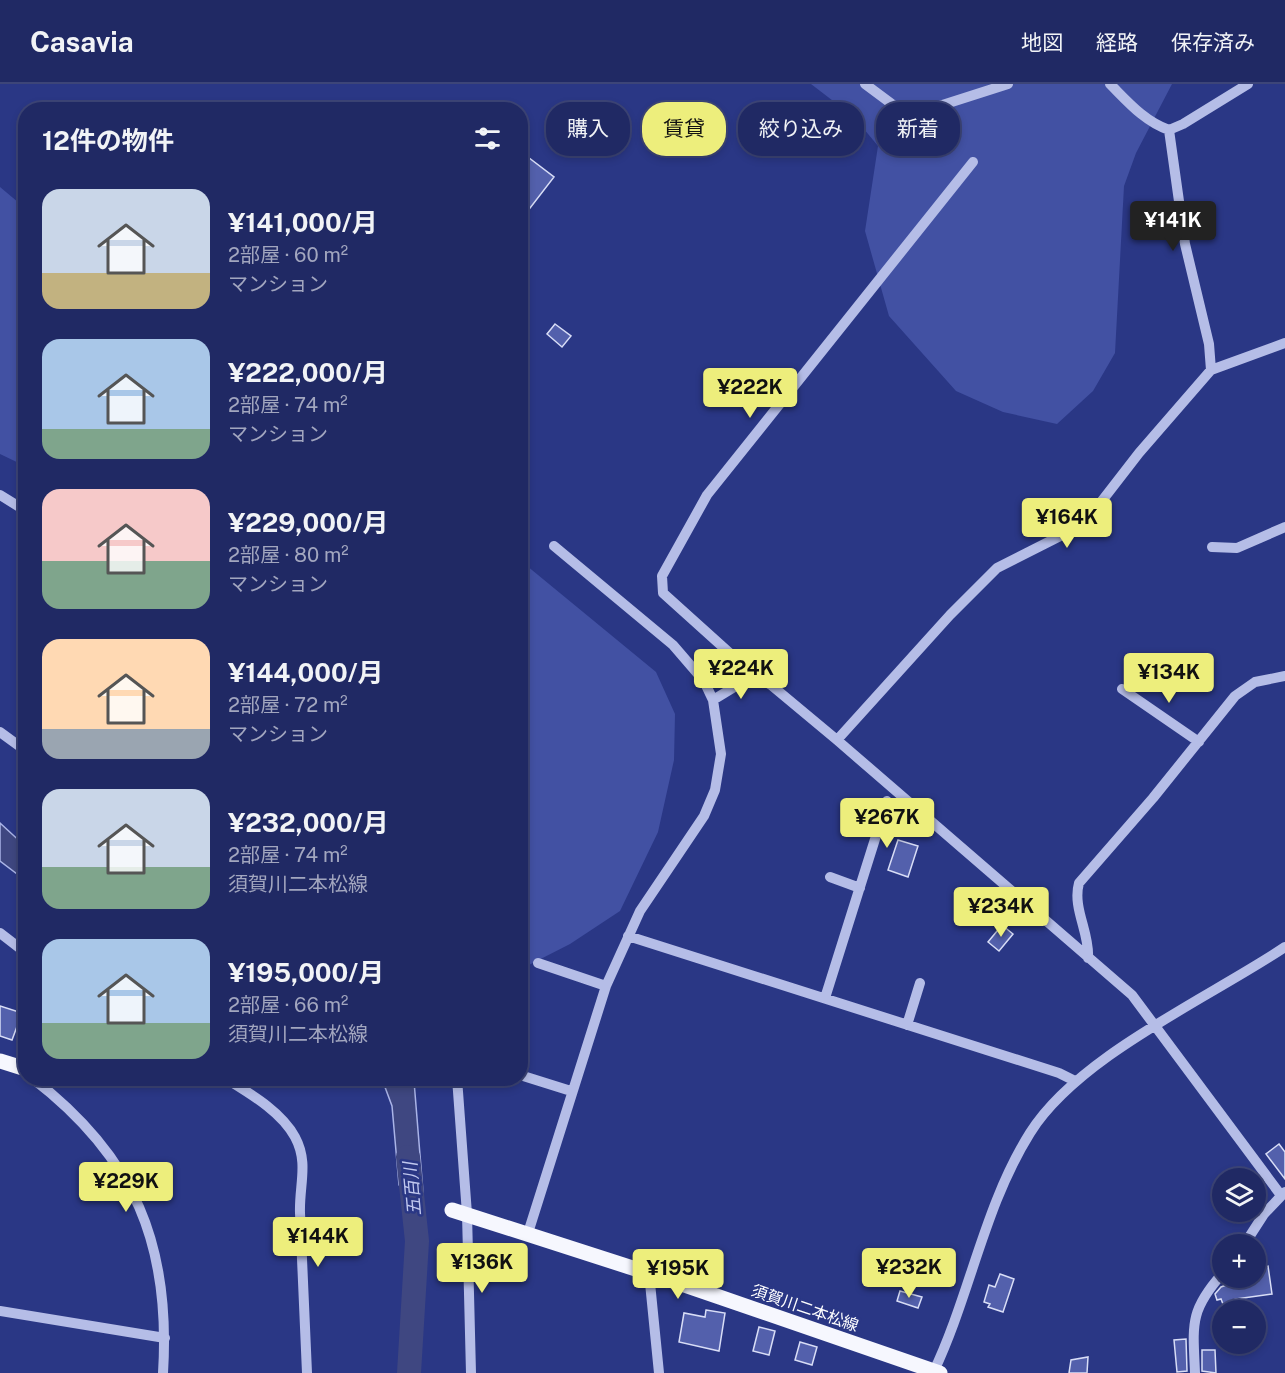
<!DOCTYPE html>
<html lang="ja">
<head>
<meta charset="utf-8">
<style>
	:root { --surface:#202964; --page:#28316a; --text:#f1f3f6; --muted:#a2a6bf; --line:#3d4578; --accent:#edee7c }
	body { margin:0; font-family:"Public Sans","Noto Sans JP",sans-serif; background:var(--page); color:var(--text); height:100vh; display:flex; flex-direction:column; font-size:22px; white-space:nowrap }
	* { box-sizing:border-box; margin:0 }
	p { font-size:20px; color:var(--muted) }
	.icon { flex:none; width:33px; height:33px; fill:none; stroke:currentColor; stroke-width:2; stroke-linecap:round; stroke-linejoin:round }
	.map { position:relative; flex:1; overflow:hidden }
	.panel { position:absolute; left:18px; top:18px; width:510px; height:984px; display:flex; flex-direction:column; background:var(--surface); border-radius:24px; box-shadow:0 3px 9px #0003,0 0 0 2px var(--line) }
	.panel>* { flex:none }
	.top-card { position:absolute; left:546px; top:18px; width:570px; height:54px; display:flex; gap:12px }
	.fabs { position:absolute; left:1212px; top:1084px; display:grid; gap:12px }
	.fabs a { display:grid; place-items:center; width:54px; height:54px; border-radius:50%; background:var(--surface); box-shadow:0 3px 9px #0003,0 0 0 2px var(--line); font-size:30px }
	.price { position:absolute; translate:-50% -51px; padding:0 14px; border-radius:6px; background:var(--accent); color:#111; font-size:20px; line-height:39px; filter:drop-shadow(0 2px 3px #0008) }
	.price::after { content:''; position:absolute; left:50%; top:36px; width:18px; height:14px; margin-left:-9px; background:inherit; clip-path:polygon(0 0,100% 0,50% 100%) }
	.price.active { background:#222; color:#fff }
	ul { padding:0; list-style:none }
	li { display:flex; align-items:center; gap:18px; height:150px; padding:0 24px }
	li span { display:grid; place-items:center; flex:none; width:168px; height:120px; border-radius:18px; color:#555 }
	li>.icon { margin-inline-start:auto }
	span .icon { width:72px; height:72px; fill:#fffc; stroke-width:1 }
	li b { font-size:26px }
	h2 { display:flex; justify-content:space-between; align-items:center; height:72px; padding:0 24px; font-size:26px }
	.pill { padding:0 21px; border-radius:24px; background:var(--surface); box-shadow:0 3px 9px #0003,0 0 0 2px var(--line); font-size:21px; line-height:54px }
	.pill.active { background:var(--accent); color:#111 }
	header { display:flex; align-items:center; gap:36px; box-sizing:border-box; height:84px; padding:0 30px; background:var(--surface); border-bottom:2px solid var(--line) }
	header strong { font-size:28px }
	nav { display:flex; gap:33px; margin-inline-start:auto; font-size:21px }
	.map>svg:first-child { display:block }
	.green { fill:#4251a3 }
	.water { fill:#3f4781; stroke:#aab4e7; stroke-width:1.5 }
	.lines { fill:none; stroke-linecap:round; stroke-linejoin:round }
	.river { stroke:#3f4781; stroke-width:24 }
	.building { fill:#5360ac; stroke:#d8ddf6; stroke-width:1.5 }
	.minor { stroke:#b5bde7; stroke-width:10 }
	.major { stroke:#f6f7fe; stroke-width:15 }
	.labels { text-anchor:middle; dominant-baseline:central; stroke-width:5; stroke-linejoin:round; paint-order:stroke }
	.street-label { font-size:16px; fill:#fff; stroke:#2a3785 }
	.water-label { font-size:18px; font-style:italic; fill:#c1c8ef; stroke:#2a3785 }
</style>
</head>
<body>
<header>
<strong>Casavia</strong>
<nav><a>地図</a><a>経路</a><a>保存済み</a></nav>
</header>
<div class="map">
<svg width="1285" height="1289" viewBox="0 0 1285 1289">
	<rect width="100%" height="100%" fill="#2a3785"/>
	<path class="green" d="M811,0H1172L1136,69L1124,102L1115,269L1093,307L1057,340L1003,328L956,307L889,232L865,147L878,62L854,33Z
		M0,103L25,124V382L0,370Z
		M521,477L656,588L675,630L674,676L658,748L620,827L570,860L521,885Z"/>
	<path class="water" d="M0,739L25,762V796L0,777Z
		M382,995L414,997L423,1108L399,1101L392,1022Z"/>
	<g class="lines">
		<path class="river" d="M408,1073L417,1157L409,1289"/>
	</g>
	<path class="building" d="M520,67L554,93L520,137Z
		M555,240L571,252L562,263L547,250Z
		M898,756L918,762L908,793L888,786Z
		M1002,841L1013,850L999,867L988,858Z
		M0,922L22,929L12,956L0,952Z
		M1279,1060L1285,1068V1095L1266,1070Z
		M1268,1182L1272,1210L1236,1215L1223,1220L1221,1215L1217,1216L1215,1210L1221,1203L1245,1194H1256V1184Z
		M1000,1190L1014,1195L1003,1228L988,1223L990,1220L984,1218L989,1201L995,1203Z
		M900,1207L922,1213L918,1224L897,1217Z
		M706,1226L725,1229L719,1267L679,1258L684,1229L705,1233Z
		M759,1243L775,1247L769,1271L753,1267Z
		M1186,1255L1187,1287L1177,1288L1174,1256Z
		M800,1258L817,1263L812,1281L795,1276Z
		M1202,1266H1215L1216,1289L1202,1287Z
		M1088,1273L1087,1289H1069L1071,1276Z"/>
	<g class="lines">
		<path class="minor" d="M865,0L908,32L1008,0
			M1110,0C1128,18 1144,37 1169,46L1183,40L1248,0
			M1169,46L1185,160L1209,260L1211,286
			M973,78L707,411L662,492L663,509L754,591L771,601L837,656L1132,911L1280,1110
			M0,411L26,427
			M1212,463L1237,464L1285,443
			M1122,605L1199,658
			M713,616L754,591
			M0,648L26,667
			M837,656L950,531L997,484L1074,445L1091,431L1139,369L1211,286L1285,259
			M852,727L881,736
			M830,793L860,804
			M0,849L26,869
			M628,852L1059,989L1075,997
			M1088,874C1090,849 1072,824 1079,799L1153,714L1235,612L1255,598L1285,592
			M538,879L606,902
			M825,914L887,717
			M907,941L920,899
			M520,991L571,1007
			M32,994C135,1073 171,1161 163,1289
			M225,994C249,1009 281,1027 295,1053C309,1079 299,1101 300,1129C302,1182 305,1236 307,1289
			M457,994L467,1130L471,1289
			M528,1149L606,902L640,827L704,732L715,706L721,670L713,616L704,597L673,561L554,462
			M1244,1161L1264,1130L1285,1108
			M649,1189L659,1289
			M0,1227L165,1254
			M933,1289C970,1212 984,1122 1030,1049C1078,972 1209,914 1285,863
			M1195,1289C1193,1241 1189,1227 1222,1190"/>
		<path class="major" d="M0,977L26,985
			M452,1126L673,1197L940,1289"/>
	</g>
	<g class="labels">
		<g class="street-label">
			<text transform="translate(805 1224) rotate(19)">須賀川二本松線</text>
		</g>
		<g class="water-label">
			<text transform="translate(412 1105) rotate(-95)">五百川</text>
		</g>
	</g>
</svg>
<div class="fabs">
<a><svg class="icon" aria-label="layers" viewBox="0 0 24 24"><path d="M12 4l9 5-9 5-9-5zM3 14l9 5 9-5"/></svg></a>
<a>+</a>
<a>−</a>
</div>
<b class="price active" style="left:1173px;top:168px">¥141K</b>
<b class="price" style="left:750px;top:335px">¥222K</b>
<b class="price" style="left:1067px;top:465px">¥164K</b>
<b class="price" style="left:741px;top:616px">¥224K</b>
<b class="price" style="left:1169px;top:620px">¥134K</b>
<b class="price" style="left:887px;top:765px">¥267K</b>
<b class="price" style="left:1001px;top:854px">¥234K</b>
<b class="price" style="left:126px;top:1129px">¥229K</b>
<b class="price" style="left:318px;top:1184px">¥144K</b>
<b class="price" style="left:482px;top:1210px">¥136K</b>
<b class="price" style="left:909px;top:1215px">¥232K</b>
<b class="price" style="left:678px;top:1216px">¥195K</b>
<div class="top-card">
<a class="pill">購入</a>
<a class="pill active">賃貸</a>
<a class="pill">絞り込み</a>
<a class="pill">新着</a>
</div>
<section class="panel">
<h2>12件の物件<svg class="icon" aria-label="filters" viewBox="0 0 24 24"><path d="M4 7h16M4 17h16"/><circle cx="9" cy="7" r="2"/><circle cx="15" cy="17" r="2"/></svg></h2>
<ul>
<li><span style="background:linear-gradient(#c9d6e8 70%,#c2b280 0)"><svg class="icon" aria-label="home" viewBox="0 0 24 24"><path d="M3 11l9-7 9 7M6 9v11h12V9"/></svg></span><div><b>¥141,000/月</b><p>2部屋 · 60 m²</p><p>マンション</p></div></li>
<li><span style="background:linear-gradient(#a9c7e8 75%,#7fa58c 0)"><svg class="icon" aria-label="home" viewBox="0 0 24 24"><path d="M3 11l9-7 9 7M6 9v11h12V9"/></svg></span><div><b>¥222,000/月</b><p>2部屋 · 74 m²</p><p>マンション</p></div></li>
<li><span style="background:linear-gradient(#f6c9c9 60%,#7fa58c 0)"><svg class="icon" aria-label="home" viewBox="0 0 24 24"><path d="M3 11l9-7 9 7M6 9v11h12V9"/></svg></span><div><b>¥229,000/月</b><p>2部屋 · 80 m²</p><p>マンション</p></div></li>
<li><span style="background:linear-gradient(#ffd9b3 75%,#9aa5b1 0)"><svg class="icon" aria-label="home" viewBox="0 0 24 24"><path d="M3 11l9-7 9 7M6 9v11h12V9"/></svg></span><div><b>¥144,000/月</b><p>2部屋 · 72 m²</p><p>マンション</p></div></li>
<li><span style="background:linear-gradient(#c9d6e8 65%,#7fa58c 0)"><svg class="icon" aria-label="home" viewBox="0 0 24 24"><path d="M3 11l9-7 9 7M6 9v11h12V9"/></svg></span><div><b>¥232,000/月</b><p>2部屋 · 74 m²</p><p>須賀川二本松線</p></div></li>
<li><span style="background:linear-gradient(#a9c7e8 70%,#7fa58c 0)"><svg class="icon" aria-label="home" viewBox="0 0 24 24"><path d="M3 11l9-7 9 7M6 9v11h12V9"/></svg></span><div><b>¥195,000/月</b><p>2部屋 · 66 m²</p><p>須賀川二本松線</p></div></li>
</ul>
</section>
</div>
</body>
</html>
